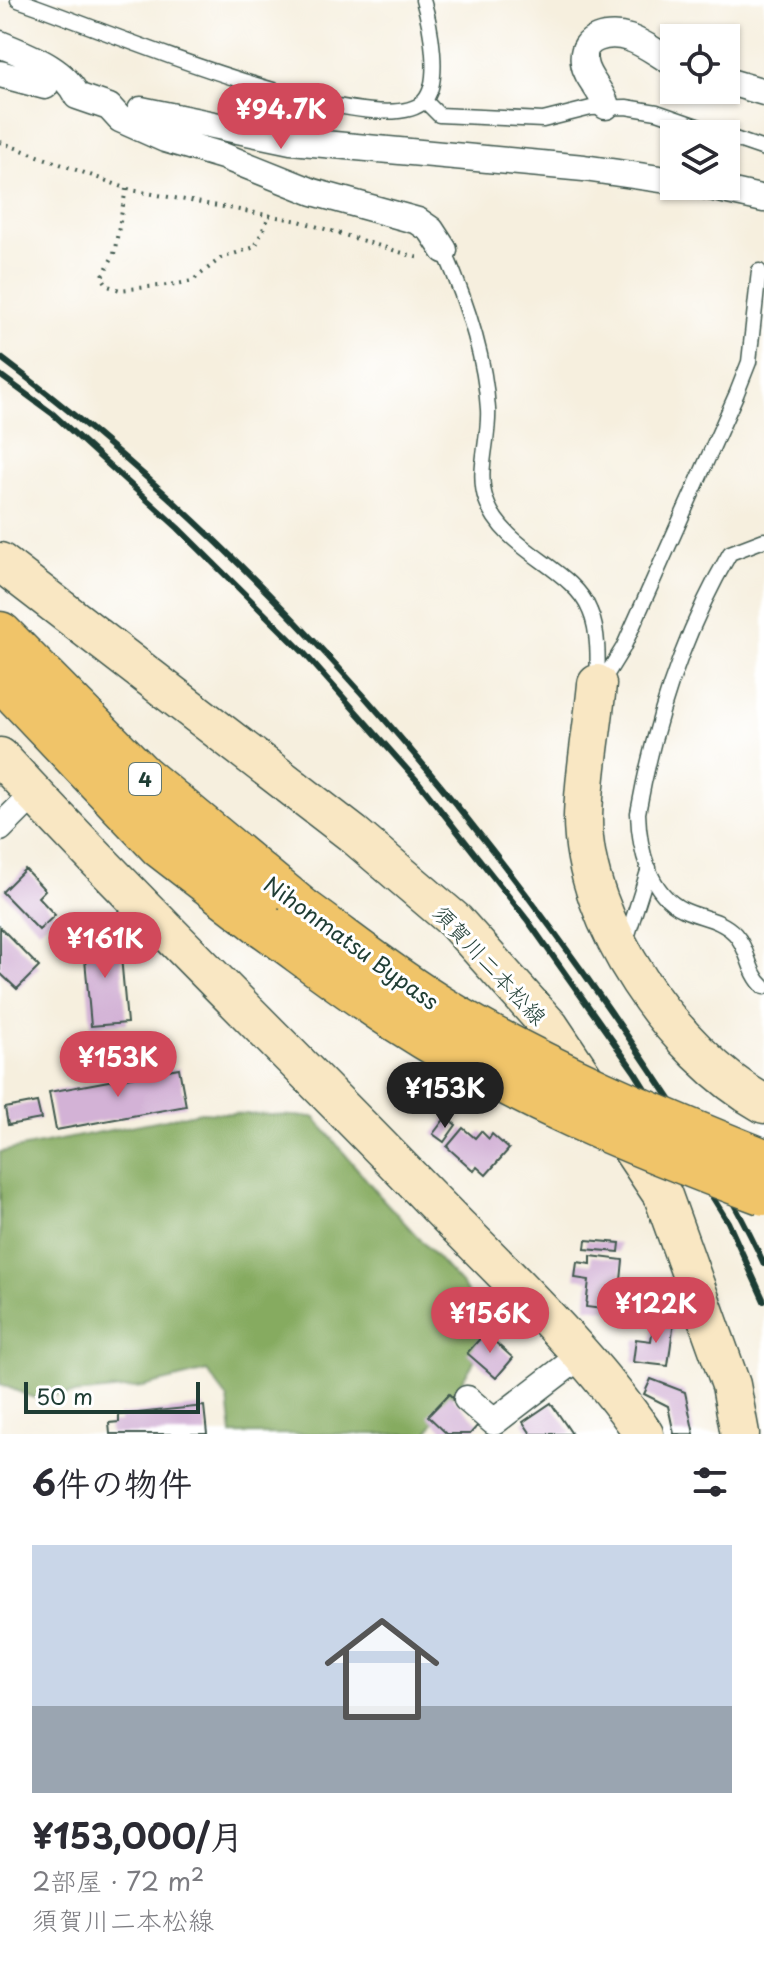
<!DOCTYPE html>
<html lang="ja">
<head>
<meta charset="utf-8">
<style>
	:root { --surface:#fff; --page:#f2f2f3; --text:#2b2b33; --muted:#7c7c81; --accent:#d1495b }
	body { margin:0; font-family:"Playpen Sans","Klee One",sans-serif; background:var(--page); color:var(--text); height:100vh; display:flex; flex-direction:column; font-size:30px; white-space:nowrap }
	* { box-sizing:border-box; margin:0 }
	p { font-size:26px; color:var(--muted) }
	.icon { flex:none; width:44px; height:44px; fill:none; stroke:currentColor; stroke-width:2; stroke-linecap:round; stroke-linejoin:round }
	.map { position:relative; height:1434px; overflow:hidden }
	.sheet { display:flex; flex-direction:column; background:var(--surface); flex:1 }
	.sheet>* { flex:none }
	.tools { position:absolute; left:660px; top:24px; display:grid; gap:16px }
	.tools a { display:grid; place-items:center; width:80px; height:80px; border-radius:0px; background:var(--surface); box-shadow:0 2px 6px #0004; font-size:40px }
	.scale { position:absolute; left:24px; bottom:20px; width:176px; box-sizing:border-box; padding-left:8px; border:4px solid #1f3d34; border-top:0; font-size:22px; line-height:28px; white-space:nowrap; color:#1f3d34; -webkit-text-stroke:6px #fff; paint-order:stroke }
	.price { position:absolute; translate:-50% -68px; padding:0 18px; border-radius:28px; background:var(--accent); color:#fff; font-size:26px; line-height:52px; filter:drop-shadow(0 2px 4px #0008) }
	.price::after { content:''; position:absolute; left:50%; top:48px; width:24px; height:18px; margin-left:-12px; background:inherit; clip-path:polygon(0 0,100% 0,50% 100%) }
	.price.on { background:#222; color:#fff }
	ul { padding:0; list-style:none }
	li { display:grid; align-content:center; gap:16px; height:424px; padding:0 32px }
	li span { display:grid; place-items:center; height:248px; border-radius:0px; color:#555 }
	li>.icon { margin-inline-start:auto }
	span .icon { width:144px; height:144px; fill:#fffc; stroke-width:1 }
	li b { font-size:34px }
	h2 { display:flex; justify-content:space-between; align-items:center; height:96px; padding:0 32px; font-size:34px }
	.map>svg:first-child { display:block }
	.forest { fill:#86ab61; stroke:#52744a; stroke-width:2 }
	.building { fill:#d3b2d6 }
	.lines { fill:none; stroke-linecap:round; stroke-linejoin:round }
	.lane-casing { stroke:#3f584e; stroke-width:17 }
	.street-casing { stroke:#3f584e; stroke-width:29 }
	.secondary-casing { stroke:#3f584e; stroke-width:41 }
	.highway-casing { stroke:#3f584e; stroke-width:47 }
	.path { stroke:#3f584e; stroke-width:4; stroke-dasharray:2 6; stroke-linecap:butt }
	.lane { stroke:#fff; stroke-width:14 }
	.street { stroke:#fff; stroke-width:26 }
	.secondary { stroke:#f9e7c3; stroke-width:38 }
	.highway { stroke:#f0c469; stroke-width:44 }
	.rail { stroke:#1f3d34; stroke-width:6 }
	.highway-bridge-casing { stroke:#3f584e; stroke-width:47; stroke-linecap:butt }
	.highway-bridge { stroke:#f0c469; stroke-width:44 }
	.labels { text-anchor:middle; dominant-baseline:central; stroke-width:6; stroke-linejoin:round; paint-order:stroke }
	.shield { fill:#fff; stroke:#627771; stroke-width:2 }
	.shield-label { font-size:20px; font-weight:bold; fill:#1f3d34 }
	.street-label { font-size:22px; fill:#1f3d34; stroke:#fff }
</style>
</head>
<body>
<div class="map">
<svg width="764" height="1434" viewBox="0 0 764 1434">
	<rect width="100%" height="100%" fill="#fff"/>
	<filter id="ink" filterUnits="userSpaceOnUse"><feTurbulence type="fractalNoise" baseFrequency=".0125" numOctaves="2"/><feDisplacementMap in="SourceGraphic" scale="16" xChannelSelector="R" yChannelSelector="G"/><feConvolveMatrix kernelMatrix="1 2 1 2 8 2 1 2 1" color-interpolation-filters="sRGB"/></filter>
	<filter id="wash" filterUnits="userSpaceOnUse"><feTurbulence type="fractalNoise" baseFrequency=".006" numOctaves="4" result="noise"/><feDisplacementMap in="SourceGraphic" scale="32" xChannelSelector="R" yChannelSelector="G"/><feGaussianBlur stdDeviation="1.8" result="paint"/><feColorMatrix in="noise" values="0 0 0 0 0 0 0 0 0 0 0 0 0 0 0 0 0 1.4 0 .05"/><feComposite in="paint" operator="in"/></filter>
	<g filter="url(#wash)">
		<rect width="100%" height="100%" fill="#f6efde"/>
		<path class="forest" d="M201,1112L314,1117L380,1196L464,1287L489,1329L471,1367L426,1434H232L228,1399L207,1371L143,1387L34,1398L0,1384V1152Z"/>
		<g id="blocks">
			<path class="building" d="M25,869L45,890L38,897L55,915L39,930L2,892Z
				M0,927L39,967L17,989L0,973Z
				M119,934L127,1023L91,1026L83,937Z
				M179,1068L186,1106L56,1130L49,1092Z
				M37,1102L41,1119L8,1125L5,1108Z
				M446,1117L456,1125L444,1142L433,1134Z
				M463,1128L475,1138L481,1131L489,1139L492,1134L509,1149L486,1175L477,1167L474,1171L447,1147Z
				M586,1240L620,1243L619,1252L585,1249Z
				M591,1256L623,1260L618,1311L586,1307L589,1280L575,1278L577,1262L591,1264Z
				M654,1318L674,1321L668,1366L633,1362L636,1339L651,1341Z
				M485,1333L513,1358L496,1378L467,1353Z
				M651,1379L685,1392L694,1434H674L668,1406L644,1394Z
				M449,1394L479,1424L470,1434H447L428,1416Z
				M551,1403L572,1434H531L523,1422Z
				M204,1406L207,1434H110L109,1423L119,1422V1415Z"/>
		</g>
	</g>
	<g filter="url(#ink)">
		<use href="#blocks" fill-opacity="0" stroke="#3f584e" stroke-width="2"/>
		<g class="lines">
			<defs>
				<path id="lane" d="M18,0C80,20 380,149 424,101C442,82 430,23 423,0
					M425,101L439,115L543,120L591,108L626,107L657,112L720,134
					M726,136L764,149
					M444,250C465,298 485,357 488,409C490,439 476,471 486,500C504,552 573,567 590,611C599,631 598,662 597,684
					M764,540L730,553C684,632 654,724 638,813C639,848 649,894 684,910C701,918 721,919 735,934C749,949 748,973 764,987
					M597,684L607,674L623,648L736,395L749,362L759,271
					M625,944L649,868"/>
				<path id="street" d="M0,44C27,56 64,68 77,96L109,107L120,119L165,139L223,156L313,192L418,221L431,230L444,250
					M0,74L45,86
					M726,81L764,92
					M606,106C602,90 586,78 584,62C580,36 610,32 629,38C645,43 659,55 674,63
					M141,110L291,141L584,168L674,181
					M706,186L764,199
					M0,828L34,794
					M467,1399L494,1422L580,1356"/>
				<path id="secondary" d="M0,562L353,834L455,921L550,1027L663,1196L731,1385L740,1434
					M597,684C593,728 584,773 583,817C582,922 675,1054 764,1104
					M0,757C139,907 286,1049 428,1196C502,1272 584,1347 644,1434"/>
				<path id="highway" d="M0,634L141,776L302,910
					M0,677L161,846L265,926"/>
			</defs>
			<use href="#lane" class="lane-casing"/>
			<use href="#street" class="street-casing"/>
			<use href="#secondary" class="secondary-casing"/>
			<use href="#highway" class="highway-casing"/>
			<path class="path" d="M0,142L131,190L299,221L419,258
				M126,189L114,254L102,277L108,286L120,290L177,284L192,281L221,258L255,247L270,214"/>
			<use href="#lane" class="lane"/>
			<use href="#street" class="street"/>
			<use href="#secondary" class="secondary"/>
			<use href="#highway" class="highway"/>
			<path class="rail" d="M0,357C238,536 442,768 611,1012C666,1092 724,1176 764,1264
				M0,375L53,414L178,528L304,653L420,784L528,921L634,1071L728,1222L764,1301"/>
			<defs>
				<path id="highway-bridge" d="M302,910C348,943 394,980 442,1009C544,1071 654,1117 764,1161
					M265,926C308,957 350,989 394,1018C509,1093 636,1145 764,1193"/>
			</defs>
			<use href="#highway-bridge" class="highway-bridge-casing"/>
			<use href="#highway-bridge" class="highway-bridge"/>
		</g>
	</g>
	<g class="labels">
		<rect class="shield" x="129" y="763" width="32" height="32" rx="6"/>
		<g class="shield-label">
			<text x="145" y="779">4</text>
		</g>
		<g class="street-label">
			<text transform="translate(352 942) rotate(36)">Nihonmatsu Bypass</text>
			<text transform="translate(491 964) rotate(47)">須賀川二本松線</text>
		</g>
	</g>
</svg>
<div class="tools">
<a><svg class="icon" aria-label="locate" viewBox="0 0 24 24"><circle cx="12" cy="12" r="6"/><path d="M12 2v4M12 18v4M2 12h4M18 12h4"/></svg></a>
<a><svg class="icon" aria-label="layers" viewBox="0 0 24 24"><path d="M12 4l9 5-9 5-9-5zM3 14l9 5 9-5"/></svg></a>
</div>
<div class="scale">50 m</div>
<b class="price" style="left:281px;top:151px">¥94.7K</b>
<b class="price" style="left:105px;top:980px">¥161K</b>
<b class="price" style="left:118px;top:1099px">¥153K</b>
<b class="price on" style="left:445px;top:1130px">¥153K</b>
<b class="price" style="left:656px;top:1345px">¥122K</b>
<b class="price" style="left:490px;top:1355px">¥156K</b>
</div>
<section class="sheet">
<h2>6件の物件<svg class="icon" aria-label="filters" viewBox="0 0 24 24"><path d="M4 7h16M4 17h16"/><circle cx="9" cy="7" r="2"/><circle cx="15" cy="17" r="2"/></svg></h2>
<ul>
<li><span style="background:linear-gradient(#c9d6e8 65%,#9aa5b1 0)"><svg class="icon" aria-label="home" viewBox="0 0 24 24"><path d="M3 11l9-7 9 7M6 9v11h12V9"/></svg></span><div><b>¥153,000/月</b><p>2部屋 · 72 m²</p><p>須賀川二本松線</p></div></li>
</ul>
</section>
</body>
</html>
